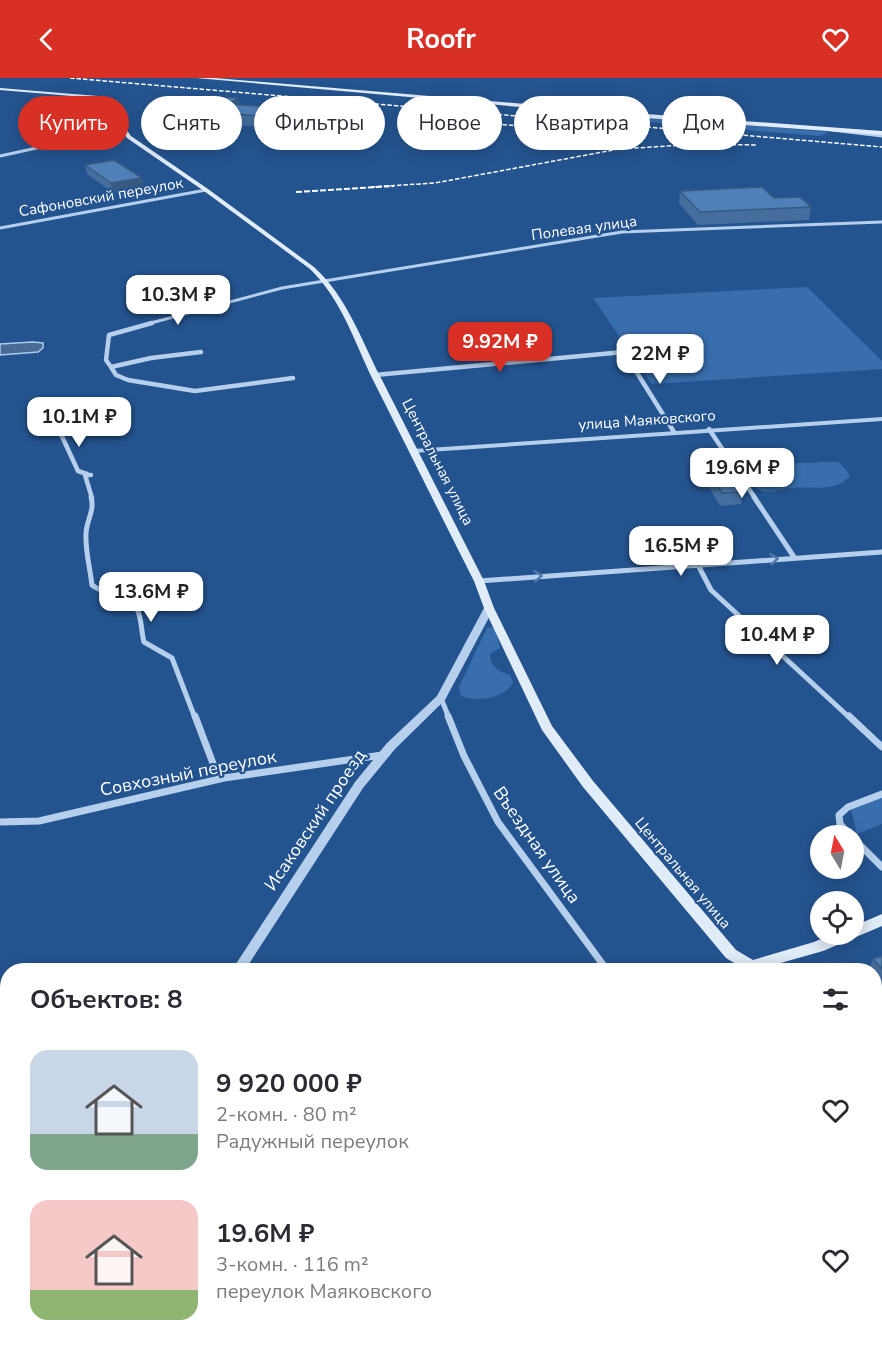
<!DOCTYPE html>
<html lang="ru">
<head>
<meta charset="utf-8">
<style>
	:root { --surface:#fff; --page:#f7f7f7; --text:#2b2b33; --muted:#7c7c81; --accent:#d93025 }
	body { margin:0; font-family:"Nunito Sans",sans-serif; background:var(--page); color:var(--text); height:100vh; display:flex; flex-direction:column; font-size:22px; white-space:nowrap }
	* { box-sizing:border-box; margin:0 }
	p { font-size:20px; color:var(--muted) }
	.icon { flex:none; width:33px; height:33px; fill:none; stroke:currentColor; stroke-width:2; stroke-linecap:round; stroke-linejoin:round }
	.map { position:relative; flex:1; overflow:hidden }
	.panel { position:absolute; left:0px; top:885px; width:882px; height:386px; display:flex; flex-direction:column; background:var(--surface); border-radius:24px 24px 0 0; box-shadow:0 3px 15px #0003 }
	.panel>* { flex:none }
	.guide { position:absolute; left:18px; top:18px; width:846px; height:54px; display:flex; gap:12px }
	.needle { width:39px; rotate:350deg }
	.buttons { position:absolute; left:810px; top:747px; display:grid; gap:12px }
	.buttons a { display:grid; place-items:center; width:54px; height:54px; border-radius:50%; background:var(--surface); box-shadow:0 3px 15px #0003; font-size:30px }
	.price { position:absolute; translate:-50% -51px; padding:0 14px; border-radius:12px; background:#fff; color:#222; font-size:20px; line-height:39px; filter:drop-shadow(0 2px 3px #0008) }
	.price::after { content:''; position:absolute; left:50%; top:36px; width:18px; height:14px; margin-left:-9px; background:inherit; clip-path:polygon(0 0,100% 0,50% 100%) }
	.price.current { background:var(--accent); color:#fff }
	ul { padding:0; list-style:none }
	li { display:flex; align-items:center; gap:18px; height:150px; padding:0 30px }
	li span { display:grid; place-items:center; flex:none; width:168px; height:120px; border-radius:18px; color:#555 }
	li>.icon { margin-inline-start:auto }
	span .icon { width:72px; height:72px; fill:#fffc; stroke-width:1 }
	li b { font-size:26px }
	h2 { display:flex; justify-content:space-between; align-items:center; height:72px; padding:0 30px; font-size:26px }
	.tag { padding:0 21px; border-radius:27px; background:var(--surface); box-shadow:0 3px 15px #0003; font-size:21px; line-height:54px }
	.tag.current { background:var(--accent); color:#fff }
	header { display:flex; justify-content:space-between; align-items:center; height:78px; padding:0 30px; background:var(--accent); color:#fff; font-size:27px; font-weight:700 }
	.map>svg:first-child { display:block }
	.green { fill:#386ead }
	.water { fill:#486a95; stroke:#a9c9ed; stroke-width:1.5 }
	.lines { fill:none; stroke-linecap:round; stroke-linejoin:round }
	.minor-far4 { stroke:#b5cfec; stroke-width:3 }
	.minor-far3 { stroke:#b5cfec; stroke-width:4.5 }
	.minor-far2 { stroke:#b5cfec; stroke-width:5 }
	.minor-far1 { stroke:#b5cfec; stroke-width:7 }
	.minor { stroke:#b5cfec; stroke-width:8 }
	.tertiary { fill:#b5cfec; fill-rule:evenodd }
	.secondary { fill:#e1ecf9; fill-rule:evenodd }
	.rail-far1 { stroke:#fff; stroke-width:1.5; stroke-dasharray:4.5 2; stroke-linecap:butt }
	.rail { stroke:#fff; stroke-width:2; stroke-dasharray:6 2; stroke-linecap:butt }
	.wall { fill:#456e9e }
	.shaded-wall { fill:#385a81 }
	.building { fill:#5080b8; stroke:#385a81; stroke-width:1.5 }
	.oneway { stroke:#5079ac }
	.labels { text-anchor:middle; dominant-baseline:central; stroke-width:4.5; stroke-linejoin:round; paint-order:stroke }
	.far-street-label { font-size:15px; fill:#fff; stroke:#245490 }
	.street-label { font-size:18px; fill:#fff; stroke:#245490 }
</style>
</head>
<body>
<header><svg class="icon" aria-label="back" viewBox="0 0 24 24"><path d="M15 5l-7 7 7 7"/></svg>Roofr<svg class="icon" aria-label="heart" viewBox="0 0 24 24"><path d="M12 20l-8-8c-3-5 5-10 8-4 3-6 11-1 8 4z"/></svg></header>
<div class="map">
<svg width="882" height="1270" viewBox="0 0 882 1270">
	<rect width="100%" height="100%" fill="#245490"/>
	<path class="green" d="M523,29L829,54L820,58L533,35Z
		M807,209L882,283V291L652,306L593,220Z
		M821,384H839L850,397C839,415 810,408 792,410C782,411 773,415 764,414L757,411L753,399C766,383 802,386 821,384Z
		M492,549L495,551L500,570L490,576C490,589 499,593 510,597L513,604C506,621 476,624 461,618L459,609L487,550Z
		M882,716V746L857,756L850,727Z
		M875,1054L882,1062V1270H772L767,1263H874Z"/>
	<path class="water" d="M33,264L43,265V270L38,274L0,277V266Z"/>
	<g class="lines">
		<path class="minor-far4" d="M832,52L882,58
			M0,78L123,51
			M0,150L206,112
			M147,246L282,210L622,154L882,144"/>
		<path class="minor-far3" d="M152,245L109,257L106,282L111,289L151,280L201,274
			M111,289L116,297L128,302L195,313L293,300
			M375,297L624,274L674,354
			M709,351L755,420
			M59,352L78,393L87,396
			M91,397H85L92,420"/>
		<path class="minor-far2" d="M91,419C95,432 87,441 86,455C85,472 90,490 92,507C105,518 129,514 137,531C142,541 141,553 144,564L172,580L195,640
			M754,419L794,479
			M698,487L711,512L850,640
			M479,503L882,474
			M441,620L449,640"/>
		<path class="minor-far1" d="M195,638L214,688L224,700
			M448,638L464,678L498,744L607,892
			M849,638L882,669
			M0,744L39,743L224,700L382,677
			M851,758L840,746L839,737L848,729L882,716
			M854,761L882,789"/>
		<path class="minor" d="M119,1263L121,1270
			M486,1263L490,1270
			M761,1263L766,1270"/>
		<path class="tertiary" d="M882,339V343L414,375L410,373L414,371Z
			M489,527L494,530L445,622L395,671L363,710L245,892H232L355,704L387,665L437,618L484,530Z
			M874,1041L882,1045V1063L874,1058Z
			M18,1263H35L32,1270H15Z"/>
		<path class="secondary" d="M196,0H215L632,35L882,53V57L632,39Z
			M0,10L98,18L113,33L131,58L208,111L314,189C348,220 361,262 382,302C416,369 450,436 484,503L494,530L552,648L593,703L736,872L753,882L814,864L832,856H854V848L882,836V848L823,873L756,892H746L726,880L583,709L542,652L484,530L474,503C440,436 407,369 373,302C354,263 342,222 310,191L204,113L127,60L109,35L95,20L0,12Z"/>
		<path class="rail-far1" d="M70,0L882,69
			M496,46L583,53
			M371,109L435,105L619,71L701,66L757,67"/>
		<path class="rail" d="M296,114L394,108"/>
	</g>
	<path class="wall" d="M238,20L239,27L358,47L345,58L322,57V54L184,43L183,32Z
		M85,87L144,109L112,114L87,96Z
		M680,113L774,120L811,129L809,142L698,147L679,125Z
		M704,385L743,414L741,426L720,428L702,397Z
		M882,878V911L874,902V892H869L873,881Z"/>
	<path class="shaded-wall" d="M238,20L239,31L229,26Z
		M358,36V47L345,58V47Z
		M142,100L144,109L112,114L111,105Z"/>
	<path class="building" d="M207,18L238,20L229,26L358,36L345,47L321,45L324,43L183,32Z
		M114,82L142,100L111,105L85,87Z
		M762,109L774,120L800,119L811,129L700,134L680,113Z
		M724,383L743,414L722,415L704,385Z
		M882,878V891L873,881Z"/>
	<defs><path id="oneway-chevron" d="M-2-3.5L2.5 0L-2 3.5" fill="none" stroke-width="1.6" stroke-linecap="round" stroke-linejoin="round" transform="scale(1.5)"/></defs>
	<g class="oneway">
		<use href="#oneway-chevron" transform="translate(774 481) rotate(-4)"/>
		<use href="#oneway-chevron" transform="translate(538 498) rotate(-4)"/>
	</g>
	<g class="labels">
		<g class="far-street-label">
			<text transform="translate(101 119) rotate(-10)">Сафоновский переулок</text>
			<text transform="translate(584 150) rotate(-8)">Полевая улица</text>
			<text transform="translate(647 342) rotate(-4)">улица Маяковского</text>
			<text transform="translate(438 384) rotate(63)">Центральная улица</text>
			<text transform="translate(683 795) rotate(50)">Центральная улица</text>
		</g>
		<g class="street-label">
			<text transform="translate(188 695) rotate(-11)">Совхозный переулок</text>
			<text transform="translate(315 742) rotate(-56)">Исаковский проезд</text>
			<text transform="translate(537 767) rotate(55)">Въездная улица</text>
		</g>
	</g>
</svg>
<div class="buttons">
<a><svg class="needle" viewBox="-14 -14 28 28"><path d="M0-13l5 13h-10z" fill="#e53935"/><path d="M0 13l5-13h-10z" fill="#7c7c81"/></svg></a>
<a><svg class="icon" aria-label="locate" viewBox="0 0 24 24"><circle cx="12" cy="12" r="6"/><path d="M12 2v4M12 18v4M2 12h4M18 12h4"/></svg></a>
</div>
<b class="price" style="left:178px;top:248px">10.3M ₽</b>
<b class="price current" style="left:500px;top:295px">9.92M ₽</b>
<b class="price" style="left:660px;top:307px">22M ₽</b>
<b class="price" style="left:79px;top:370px">10.1M ₽</b>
<b class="price" style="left:742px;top:421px">19.6M ₽</b>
<b class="price" style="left:681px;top:499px">16.5M ₽</b>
<b class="price" style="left:151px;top:545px">13.6M ₽</b>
<b class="price" style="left:777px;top:588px">10.4M ₽</b>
<div class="guide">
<a class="tag current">Купить</a>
<a class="tag">Снять</a>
<a class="tag">Фильтры</a>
<a class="tag">Новое</a>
<a class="tag">Квартира</a>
<a class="tag">Дом</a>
</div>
<section class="panel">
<h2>Объектов: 8<svg class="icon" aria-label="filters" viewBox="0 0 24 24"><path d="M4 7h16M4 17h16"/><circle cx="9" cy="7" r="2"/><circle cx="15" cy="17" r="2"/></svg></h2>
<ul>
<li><span style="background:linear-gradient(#c9d6e8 70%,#7fa58c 0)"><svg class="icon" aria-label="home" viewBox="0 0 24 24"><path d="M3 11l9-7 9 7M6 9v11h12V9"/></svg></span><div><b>9 920 000 ₽</b><p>2-комн. · 80 m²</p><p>Радужный переулок</p></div><svg class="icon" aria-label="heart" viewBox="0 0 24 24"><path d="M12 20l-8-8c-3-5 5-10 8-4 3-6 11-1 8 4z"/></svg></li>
<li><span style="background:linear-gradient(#f6c9c9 75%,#8fb573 0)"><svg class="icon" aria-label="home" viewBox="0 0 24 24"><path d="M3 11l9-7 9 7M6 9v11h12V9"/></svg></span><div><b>19.6M ₽</b><p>3-комн. · 116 m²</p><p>переулок Маяковского</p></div><svg class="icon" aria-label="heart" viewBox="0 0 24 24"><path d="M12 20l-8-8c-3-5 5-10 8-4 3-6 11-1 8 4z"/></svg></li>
</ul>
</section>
</div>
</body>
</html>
